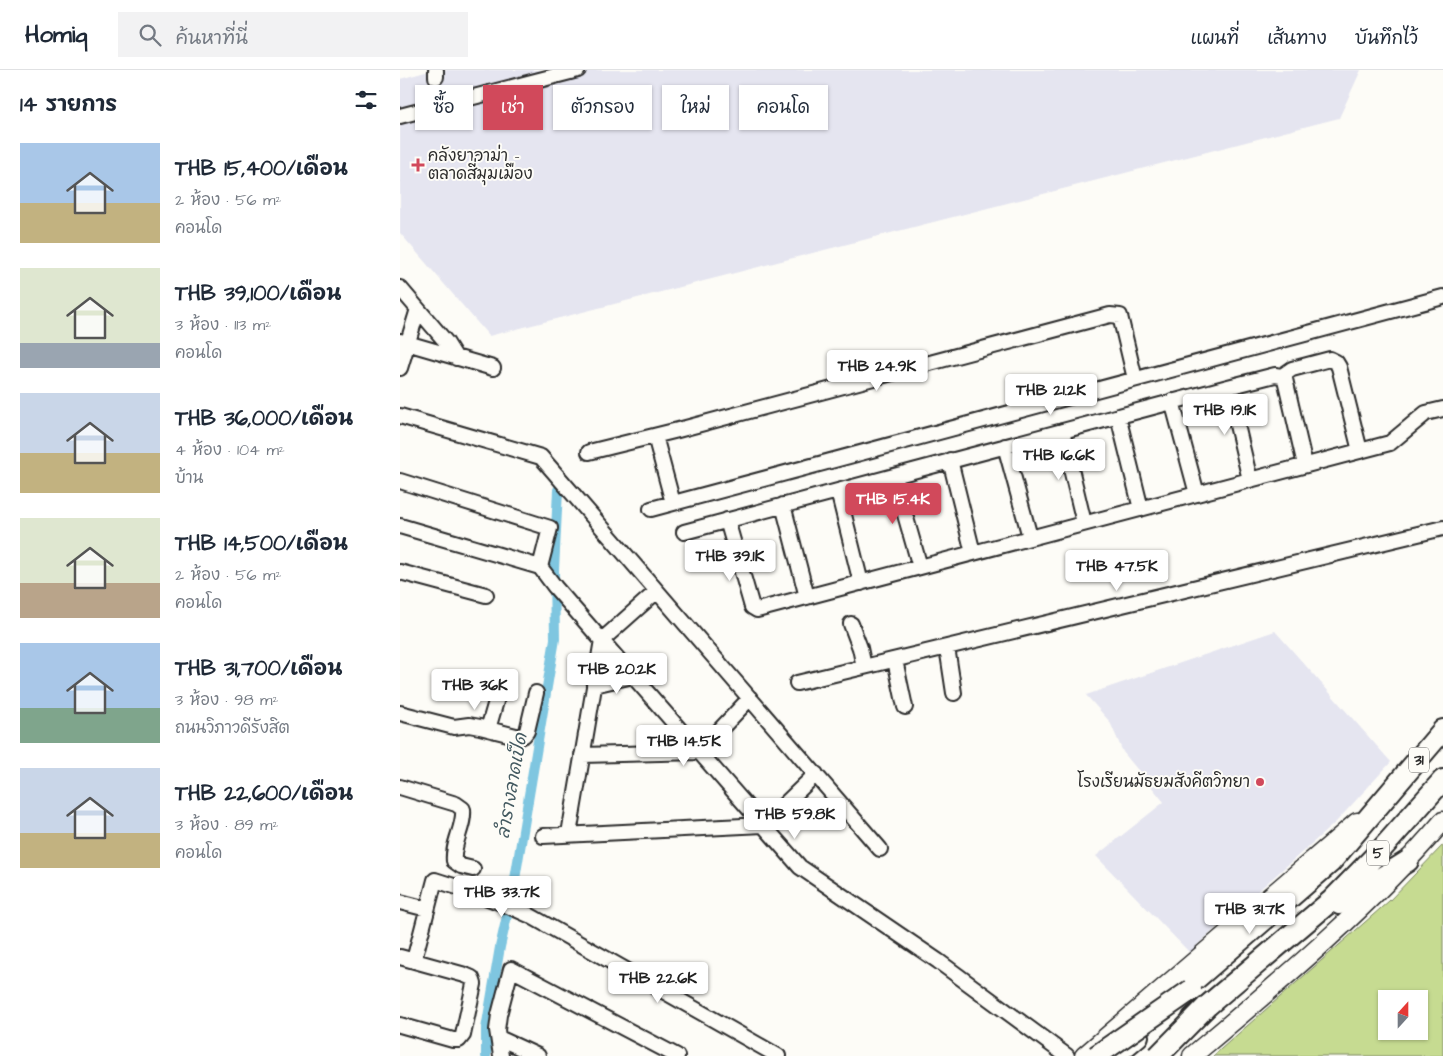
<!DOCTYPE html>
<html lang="th">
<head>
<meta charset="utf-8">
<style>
	:root { --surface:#fff; --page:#f2f2f3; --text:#1f2937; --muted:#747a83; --line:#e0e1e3; --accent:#d1495b }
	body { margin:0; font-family:"Architects Daughter","Playpen Sans Thai",sans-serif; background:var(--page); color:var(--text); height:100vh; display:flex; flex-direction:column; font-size:19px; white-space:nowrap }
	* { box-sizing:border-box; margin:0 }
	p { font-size:16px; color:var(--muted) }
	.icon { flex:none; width:28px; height:28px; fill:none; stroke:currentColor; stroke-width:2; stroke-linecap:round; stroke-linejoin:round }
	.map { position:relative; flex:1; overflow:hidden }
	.panel { display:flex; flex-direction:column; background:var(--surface); width:400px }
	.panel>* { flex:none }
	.guide { position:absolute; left:15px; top:15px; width:475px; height:45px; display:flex; gap:10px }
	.needle { width:32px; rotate:21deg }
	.fabs { position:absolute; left:978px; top:920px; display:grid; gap:10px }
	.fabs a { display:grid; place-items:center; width:50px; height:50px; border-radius:0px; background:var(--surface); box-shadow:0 1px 4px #0004; font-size:25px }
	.price { position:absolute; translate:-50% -42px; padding:0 11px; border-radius:5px; background:#fff; color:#222; font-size:16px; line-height:32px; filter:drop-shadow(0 1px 2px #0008) }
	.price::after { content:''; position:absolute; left:50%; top:30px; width:15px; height:11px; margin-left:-8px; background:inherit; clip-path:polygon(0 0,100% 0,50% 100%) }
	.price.selected { background:var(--accent); color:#fff }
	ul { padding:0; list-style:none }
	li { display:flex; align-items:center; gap:15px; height:125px; padding:0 20px }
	li span { display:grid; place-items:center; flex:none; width:140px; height:100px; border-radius:0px; color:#555 }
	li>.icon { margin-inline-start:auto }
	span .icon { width:60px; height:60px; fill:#fffc; stroke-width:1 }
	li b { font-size:21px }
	h2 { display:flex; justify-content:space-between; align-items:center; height:60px; padding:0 20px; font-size:21px }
	.tag { padding:0 18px; border-radius:0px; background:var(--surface); box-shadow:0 1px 4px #0004; font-size:18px; line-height:45px }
	.tag.selected { background:var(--accent); color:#fff }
	header { display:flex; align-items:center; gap:30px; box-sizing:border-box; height:70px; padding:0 25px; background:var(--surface); border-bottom:1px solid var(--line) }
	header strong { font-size:24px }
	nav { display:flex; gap:28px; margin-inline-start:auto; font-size:18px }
	.search { width:350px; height:45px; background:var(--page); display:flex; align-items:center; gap:12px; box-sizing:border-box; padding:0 18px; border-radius:0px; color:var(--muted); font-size:19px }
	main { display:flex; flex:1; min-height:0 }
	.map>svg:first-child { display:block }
	.built { fill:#e5e5f0 }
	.green { fill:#c6db91; stroke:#78835e; fill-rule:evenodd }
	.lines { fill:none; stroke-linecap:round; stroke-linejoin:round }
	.canal { stroke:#7fc6e0; stroke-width:10 }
	.minor-casing { stroke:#2b2b2b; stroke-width:18 }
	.major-casing { stroke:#2b2b2b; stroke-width:21 }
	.highway-casing { stroke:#2b2b2b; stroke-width:24 }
	.minor { stroke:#fdfcf7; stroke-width:14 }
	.major { stroke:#fdfcf7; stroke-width:18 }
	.highway { stroke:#fdfcf7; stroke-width:20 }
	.highway-bridge-casing { stroke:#2b2b2b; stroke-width:24; stroke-linecap:butt }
	.highway-bridge { stroke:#fdfcf7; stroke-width:20 }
	.poi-dot { fill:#d1495b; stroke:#fdfcf7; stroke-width:2 }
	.labels { text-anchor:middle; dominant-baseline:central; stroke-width:4; stroke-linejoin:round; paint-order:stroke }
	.shield { fill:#fdfcf7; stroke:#6a6a68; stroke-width:1 }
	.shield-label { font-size:15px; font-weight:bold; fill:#2b2b2b }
	.poi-label { font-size:16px; fill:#2b2b2b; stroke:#fdfcf7; text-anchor:start }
	.water-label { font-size:18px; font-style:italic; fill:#445a61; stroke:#fdfcf7 }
</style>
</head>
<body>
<header>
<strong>Homiq</strong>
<div class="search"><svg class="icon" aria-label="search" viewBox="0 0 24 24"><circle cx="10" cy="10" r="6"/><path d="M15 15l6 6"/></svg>ค้นหาที่นี่</div>
<nav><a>แผนที่</a><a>เส้นทาง</a><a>บันทึกไว้</a></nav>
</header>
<main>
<section class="panel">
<h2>14 รายการ<svg class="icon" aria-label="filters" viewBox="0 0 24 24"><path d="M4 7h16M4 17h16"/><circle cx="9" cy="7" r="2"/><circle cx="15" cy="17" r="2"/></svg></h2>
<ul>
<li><span style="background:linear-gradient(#a9c7e8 60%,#c2b280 0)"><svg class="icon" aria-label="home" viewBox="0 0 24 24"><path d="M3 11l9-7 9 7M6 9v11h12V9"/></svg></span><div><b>THB 15,400/เดือน</b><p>2 ห้อง · 56 m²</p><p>คอนโด</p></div></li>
<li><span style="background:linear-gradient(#dfe7d0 75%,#9aa5b1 0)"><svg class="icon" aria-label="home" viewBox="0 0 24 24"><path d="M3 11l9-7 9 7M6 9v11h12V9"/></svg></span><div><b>THB 39,100/เดือน</b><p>3 ห้อง · 113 m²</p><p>คอนโด</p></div></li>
<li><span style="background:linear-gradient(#c9d6e8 60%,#c2b280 0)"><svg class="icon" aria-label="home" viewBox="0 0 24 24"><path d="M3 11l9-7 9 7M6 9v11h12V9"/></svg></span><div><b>THB 36,000/เดือน</b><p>4 ห้อง · 104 m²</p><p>บ้าน</p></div></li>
<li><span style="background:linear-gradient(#dfe7d0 65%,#b9a48a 0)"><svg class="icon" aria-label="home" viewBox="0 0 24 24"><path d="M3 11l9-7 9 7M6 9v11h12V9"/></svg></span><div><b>THB 14,500/เดือน</b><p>2 ห้อง · 56 m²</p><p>คอนโด</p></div></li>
<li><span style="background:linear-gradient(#a9c7e8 65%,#7fa58c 0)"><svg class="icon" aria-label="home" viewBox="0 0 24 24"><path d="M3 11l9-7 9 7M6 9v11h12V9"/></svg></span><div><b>THB 31,700/เดือน</b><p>3 ห้อง · 98 m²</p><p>ถนนวิภาวดีรังสิต</p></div></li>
<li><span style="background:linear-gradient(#c9d6e8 65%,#c2b280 0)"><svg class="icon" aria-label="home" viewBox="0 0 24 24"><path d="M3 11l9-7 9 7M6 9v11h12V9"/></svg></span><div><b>THB 22,600/เดือน</b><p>3 ห้อง · 89 m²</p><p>คอนโด</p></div></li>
</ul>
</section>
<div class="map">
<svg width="1043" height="986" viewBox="0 0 1043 986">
	<rect width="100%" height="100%" fill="#fdfcf7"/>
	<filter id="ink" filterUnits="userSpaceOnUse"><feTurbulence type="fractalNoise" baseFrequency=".02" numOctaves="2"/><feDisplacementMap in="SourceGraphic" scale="10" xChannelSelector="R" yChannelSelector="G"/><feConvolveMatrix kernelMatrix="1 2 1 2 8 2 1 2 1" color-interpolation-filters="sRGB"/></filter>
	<g filter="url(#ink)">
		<path class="built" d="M33,0H961L939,48L89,266L0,163V9Z
			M875,561L991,692L936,752L798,874L790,883L696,786L764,732L723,682L710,652L686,625Z"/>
		<path class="green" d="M1043,775V986H813L989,831ZM986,929H1019V961H986Z"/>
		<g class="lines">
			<path class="canal" d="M86,986V959L100,877L114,815L155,569L154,500L158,420"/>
			<defs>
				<path id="minor" d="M36,0V7
					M0,46L178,0
					M0,218L46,272L56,288
					M0,271L93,298
					M0,298L18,239
					M882,306L885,309L905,395
					M828,317L850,410
					M772,331L797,424
					M0,346L141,387L480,779
					M718,346L741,439
					M662,361L684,453
					M255,366L273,433
					M605,376L630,467
					M189,382L278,360L710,245L720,246L735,309
					M550,390L573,483
					M494,406L520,497
					M0,411L150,458L140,497
					M438,421L461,513
					M383,435L407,527
					M251,439L1043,227
					M327,450L352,537L357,540L361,539L990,373L1026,343L1043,339
					M0,456L140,497L155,517L400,797L538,891L667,986
					M284,462L828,317L875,305L882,306L892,299L930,289L936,292L939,297L960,381
					M0,502L86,525
					M451,554L460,578L464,597
					M547,577L554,623
					M495,590L505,637
					M397,613L1043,458
					M194,615L233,606
					M0,643L54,657L69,655L80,657L120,667L124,665L127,661L136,623
					M88,659L99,621
					M182,685L299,682L350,628
					M0,717L56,734L63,739C65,756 52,773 54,791L61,796L73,799
					M169,764L202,570L257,521
					M143,766L363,755L416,704
					M0,832L27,839
					M0,887L65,905L72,908L74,914L63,965L59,970H53L0,955
					M14,890L35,810C68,820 98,831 129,845L378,986
					M99,968L138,986
					M101,986L97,960L99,945L111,899L277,986"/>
				<path id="major" d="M684,986L957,752
					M792,986C880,912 968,839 1043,751"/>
				<path id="highway" d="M939,834L1008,791
					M774,928L930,793L1043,660
					M793,948L932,830L979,782L1043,710
					M714,986L738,966"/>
			</defs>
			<use href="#minor" class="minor-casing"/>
			<use href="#major" class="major-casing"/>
			<use href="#highway" class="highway-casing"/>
			<use href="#minor" class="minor"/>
			<use href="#major" class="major"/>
			<use href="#highway" class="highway"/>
			<defs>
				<path id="highway-bridge" d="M696,986L791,920
					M758,986L807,936"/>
			</defs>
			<use href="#highway-bridge" class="highway-bridge-casing"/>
			<use href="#highway-bridge" class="highway-bridge"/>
		</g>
	</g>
	<g class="poi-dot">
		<path d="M15.5 87.5h5v5h5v5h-5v5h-5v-5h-5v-5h5z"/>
		<circle cx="860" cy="712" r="5"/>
	</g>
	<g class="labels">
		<g class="shield">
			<rect x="1009" y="677.5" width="20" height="25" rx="4"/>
			<rect x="967" y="770.5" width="22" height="25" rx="4"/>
		</g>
		<g class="shield-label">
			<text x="1019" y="690">31</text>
			<text x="978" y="783">5</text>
		</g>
		<g class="poi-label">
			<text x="28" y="86">คลังยาอาม่า -<tspan x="28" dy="18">ตลาดสี่มุมเมือง</tspan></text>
			<text x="850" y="712" text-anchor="end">โรงเรียนมัธยมสังคีตวิทยา</text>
		</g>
		<g class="water-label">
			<text transform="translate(112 716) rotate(-80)">ลำรางลาดเป็ด</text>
		</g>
	</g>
</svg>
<div class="fabs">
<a><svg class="needle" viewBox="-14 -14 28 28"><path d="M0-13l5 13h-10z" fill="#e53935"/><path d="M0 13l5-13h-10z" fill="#747a83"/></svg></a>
</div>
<b class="price" style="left:477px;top:322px">THB 24.9K</b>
<b class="price" style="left:651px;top:346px">THB 21.2K</b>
<b class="price" style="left:825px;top:366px">THB 19.1K</b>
<b class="price" style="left:659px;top:411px">THB 16.6K</b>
<b class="price selected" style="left:493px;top:455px">THB 15.4K</b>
<b class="price" style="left:330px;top:512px">THB 39.1K</b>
<b class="price" style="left:717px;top:522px">THB 47.5K</b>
<b class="price" style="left:217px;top:625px">THB 20.2K</b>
<b class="price" style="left:75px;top:641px">THB 36K</b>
<b class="price" style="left:284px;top:697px">THB 14.5K</b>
<b class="price" style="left:395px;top:770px">THB 59.8K</b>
<b class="price" style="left:102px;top:848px">THB 33.7K</b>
<b class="price" style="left:850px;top:865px">THB 31.7K</b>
<b class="price" style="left:258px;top:934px">THB 22.6K</b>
<div class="guide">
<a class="tag">ซื้อ</a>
<a class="tag selected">เช่า</a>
<a class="tag">ตัวกรอง</a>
<a class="tag">ใหม่</a>
<a class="tag">คอนโด</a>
</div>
</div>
</main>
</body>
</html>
